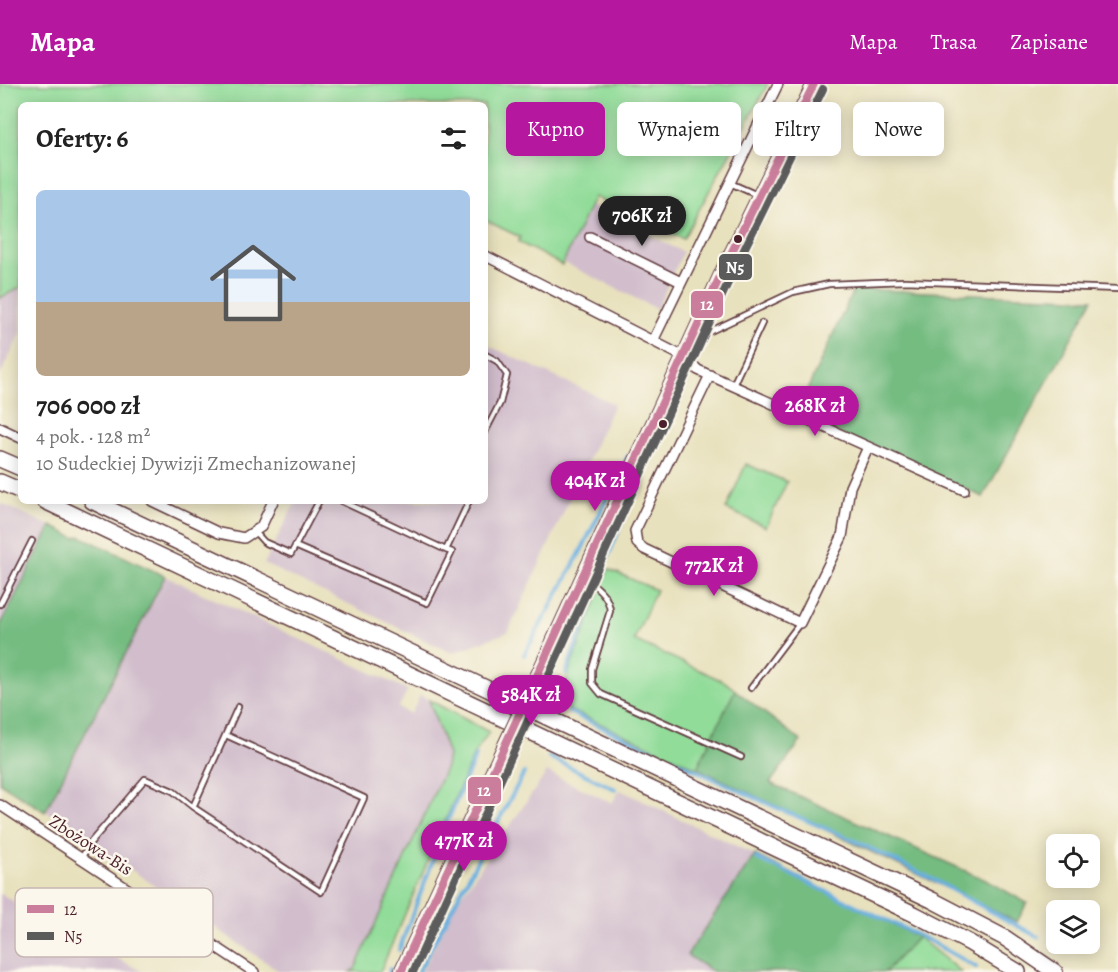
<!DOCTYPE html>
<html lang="pl">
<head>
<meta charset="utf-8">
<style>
	:root { --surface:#fff; --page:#f2f2f2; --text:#222; --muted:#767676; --line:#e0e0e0; --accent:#b5179e }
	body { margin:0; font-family:Alegreya,serif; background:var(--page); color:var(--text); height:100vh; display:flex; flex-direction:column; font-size:22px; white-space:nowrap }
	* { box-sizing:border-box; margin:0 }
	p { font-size:20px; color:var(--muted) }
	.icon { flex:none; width:33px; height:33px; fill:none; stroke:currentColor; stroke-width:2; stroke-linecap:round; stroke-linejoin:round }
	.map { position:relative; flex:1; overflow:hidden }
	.drawer { position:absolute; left:18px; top:18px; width:470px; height:402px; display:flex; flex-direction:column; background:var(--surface); border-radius:9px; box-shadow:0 3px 15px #0003 }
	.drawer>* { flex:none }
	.guide { position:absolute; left:506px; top:18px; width:522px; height:54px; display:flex; gap:12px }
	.buttons { position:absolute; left:1046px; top:750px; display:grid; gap:12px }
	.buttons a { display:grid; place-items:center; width:54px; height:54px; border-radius:9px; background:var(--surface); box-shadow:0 3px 15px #0003; font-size:30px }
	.price { position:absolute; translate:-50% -51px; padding:0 14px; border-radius:21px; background:var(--accent); color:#fff; font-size:20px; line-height:39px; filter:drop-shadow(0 2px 3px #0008) }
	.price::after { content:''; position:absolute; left:50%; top:36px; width:18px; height:14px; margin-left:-9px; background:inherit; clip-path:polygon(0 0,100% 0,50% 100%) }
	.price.selected { background:#222; color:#fff }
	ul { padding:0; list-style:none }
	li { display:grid; align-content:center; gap:12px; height:318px; padding:0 18px }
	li+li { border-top:2px solid var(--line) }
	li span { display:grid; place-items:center; height:186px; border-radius:9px; color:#555 }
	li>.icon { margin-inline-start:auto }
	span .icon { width:108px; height:108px; fill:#fffc; stroke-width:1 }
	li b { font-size:26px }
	h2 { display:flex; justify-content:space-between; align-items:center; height:72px; padding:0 18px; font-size:26px }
	.pill { padding:0 21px; border-radius:9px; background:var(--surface); box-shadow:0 3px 15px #0003; font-size:21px; line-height:54px }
	.pill.selected { background:var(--accent); color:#fff }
	header { display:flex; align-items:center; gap:36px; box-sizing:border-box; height:84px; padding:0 30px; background:var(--accent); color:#fff }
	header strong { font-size:28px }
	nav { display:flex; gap:33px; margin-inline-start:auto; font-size:21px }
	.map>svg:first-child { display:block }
	.industrial { fill:#d1bdcc }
	.green { fill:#91dc99; stroke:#6e7e62; stroke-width:1.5 }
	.forest { fill:#74bc81; stroke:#5f6e56; stroke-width:1.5 }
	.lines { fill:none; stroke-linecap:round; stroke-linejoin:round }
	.stream { stroke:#6ab0e1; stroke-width:4 }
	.lane-casing { stroke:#623c41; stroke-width:8 }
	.street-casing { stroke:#623c41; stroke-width:12 }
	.secondary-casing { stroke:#623c41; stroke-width:16 }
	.primary-casing { stroke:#623c41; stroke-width:18 }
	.lane { stroke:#fff; stroke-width:4.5 }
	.street { stroke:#fff; stroke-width:9 }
	.secondary { stroke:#fff; stroke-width:14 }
	.primary { stroke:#fff; stroke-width:15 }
	.secondary-bridge-casing { stroke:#623c41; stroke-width:16; stroke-linecap:butt }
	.secondary-bridge { stroke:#fff; stroke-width:14 }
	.bus-1-casing { stroke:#fbf7ec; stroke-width:12 }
	.bus-2-casing { stroke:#fbf7ec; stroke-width:12 }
	.bus-1 { stroke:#ca7e9b; stroke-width:8 }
	.bus-2 { stroke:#5b5b5b; stroke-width:8 }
	.bus-dot { fill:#4a1f2b; stroke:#fbf7ec; stroke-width:2 }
	.labels { text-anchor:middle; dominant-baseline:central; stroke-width:5; stroke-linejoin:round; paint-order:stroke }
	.street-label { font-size:18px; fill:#4a1f2b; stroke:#fbf7ec }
	.key { fill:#fbf7ec; stroke:#c6b6b2; stroke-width:1.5 }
	.key-label { font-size:16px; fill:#4a1f2b }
	.line-badge { stroke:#fbf7ec; stroke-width:2 }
	.badge-label { font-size:16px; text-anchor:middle; font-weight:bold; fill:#fff }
</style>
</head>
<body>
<header>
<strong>Mapa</strong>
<nav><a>Mapa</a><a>Trasa</a><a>Zapisane</a></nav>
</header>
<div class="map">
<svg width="1118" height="888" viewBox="0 0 1118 888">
	<rect width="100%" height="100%" fill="#fbf7ec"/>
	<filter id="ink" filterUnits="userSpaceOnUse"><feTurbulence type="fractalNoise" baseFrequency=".0167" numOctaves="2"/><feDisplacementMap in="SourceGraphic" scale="12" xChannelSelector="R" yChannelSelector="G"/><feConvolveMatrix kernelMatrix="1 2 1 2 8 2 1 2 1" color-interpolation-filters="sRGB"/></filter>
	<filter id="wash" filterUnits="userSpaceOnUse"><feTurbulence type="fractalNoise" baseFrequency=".008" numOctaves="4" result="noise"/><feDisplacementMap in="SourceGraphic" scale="24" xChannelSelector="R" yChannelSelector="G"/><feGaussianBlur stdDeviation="1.35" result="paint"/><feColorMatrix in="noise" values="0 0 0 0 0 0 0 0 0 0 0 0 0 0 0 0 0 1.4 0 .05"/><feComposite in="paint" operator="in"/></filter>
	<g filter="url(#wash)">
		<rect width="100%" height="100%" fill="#e8e1bd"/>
		<path class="industrial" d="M589,121L683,168L657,225L563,178Z
			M21,203V249L0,291V214Z
			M485,260L614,320L508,548L452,569L264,480L296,417H484Z
			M0,419L51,442L0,542Z
			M165,492L408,606L398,624L411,630L420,611L429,616L448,671L446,683L355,885L350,888H280L46,727Z
			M547,688L612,719L620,706L755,771L687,871L713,888H422L457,818Z
			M0,809L24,824L143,888H0Z"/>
		<path class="green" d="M0,0H768L683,155L594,113L562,181L518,158L520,153L485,136L484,21H21V203L0,214Z
			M746,380L787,398L766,443L726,425Z
			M608,485L656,506L634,556L725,598L735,606L697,684L557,620Z
			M429,616L489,648L474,670L380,888H350L355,885L446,683L448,671Z
			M918,853L961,888H885Z"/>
		<path class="forest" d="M854,205L1093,215L983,413L796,330Z
			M51,442L75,454L80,452L165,492L45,728L0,699V542Z
			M735,606L801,657L770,699L988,797L1027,819L1017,838L697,684Z
			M755,771L918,853L885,888H713L687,871Z"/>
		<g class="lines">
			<path class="stream" d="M601,490L646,379
				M524,571L581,467L628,372
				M566,589L593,516
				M569,628L786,728L851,755L932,795L1038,853
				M549,673L615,705
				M756,774L928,856L976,883
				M399,866L448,736L476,671
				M389,888L390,885
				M418,888L524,689"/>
		</g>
	</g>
	<g filter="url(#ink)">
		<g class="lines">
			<defs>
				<path id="lane" d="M730,99L757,111
					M696,254L793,208L829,200L905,197L1118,205
					M484,270L497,277L507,291L500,319L484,350
					M733,301L762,239
					M341,417L446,466L469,417
					M255,448L264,458L291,470L319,417
					M295,462L427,519L452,468L446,466
					M585,495C597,502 609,512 610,527L592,585V599L601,610L741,673
					M0,520L32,457
					M751,604L800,539
					M226,651L364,714L321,808L193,723L238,623
					M81,775L90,759L145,695L173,707L193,723"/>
				<path id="street" d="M590,153L681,198
					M484,171L684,273L698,286L964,406
					M653,257L778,0
					M710,291L635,447L637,459L644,465L800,539L842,453L850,403L868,363
					M0,344L21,354
					M152,417L219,449L244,454L261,443L273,417
					M0,721L254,888"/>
				<path id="secondary" d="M535,597L723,186L814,0
					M401,888L499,674"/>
				<path id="primary" d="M0,375L21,384
					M0,398L21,407
					M45,417L914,830L970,859L1018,888
					M92,417L932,816L1005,854L1055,888"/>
			</defs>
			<use href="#lane" class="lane-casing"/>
			<use href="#street" class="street-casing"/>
			<use href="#secondary" class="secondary-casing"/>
			<use href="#primary" class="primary-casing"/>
			<use href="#lane" class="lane"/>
			<use href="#street" class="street"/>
			<use href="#secondary" class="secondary"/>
			<use href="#primary" class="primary"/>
			<defs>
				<path id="secondary-bridge" d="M499,674L535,597"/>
			</defs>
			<use href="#secondary-bridge" class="secondary-bridge-casing"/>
			<use href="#secondary-bridge" class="secondary-bridge"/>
			<defs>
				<path id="bus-1" d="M401,888L723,186L814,0"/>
				<path id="bus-2" d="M413,888L732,190L823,5"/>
			</defs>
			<use href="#bus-1" class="bus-1-casing"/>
			<use href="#bus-2" class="bus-2-casing"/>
			<use href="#bus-1" class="bus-1"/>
			<use href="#bus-2" class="bus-2"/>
		</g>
	</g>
	<g class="bus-dot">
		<circle cx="738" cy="155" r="5"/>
		<circle cx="663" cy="340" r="5"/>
	</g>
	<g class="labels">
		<g class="street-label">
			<text transform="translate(91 761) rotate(33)">Zbożowa-Bis</text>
		</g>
	</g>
	<rect x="15" y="804" width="198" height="69" rx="9" class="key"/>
	<rect x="27" y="821" width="27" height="8" fill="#ca7e9b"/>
	<rect x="27" y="848" width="27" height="8" fill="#5b5b5b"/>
	<g class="key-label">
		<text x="64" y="831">12</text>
		<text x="64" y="858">N5</text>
	</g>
	<g class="line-badge">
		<rect x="718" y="169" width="35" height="28" rx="6" fill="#5b5b5b"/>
		<rect x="690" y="206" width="34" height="29" rx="6" fill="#ca7e9b"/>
		<rect x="467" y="692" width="35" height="29" rx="6" fill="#ca7e9b"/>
	</g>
	<g class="badge-label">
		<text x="735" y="189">N5</text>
		<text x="707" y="226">12</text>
		<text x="484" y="712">12</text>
	</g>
</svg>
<div class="buttons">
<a><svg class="icon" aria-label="locate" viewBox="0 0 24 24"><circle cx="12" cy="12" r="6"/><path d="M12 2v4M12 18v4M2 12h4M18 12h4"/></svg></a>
<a><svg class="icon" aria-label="layers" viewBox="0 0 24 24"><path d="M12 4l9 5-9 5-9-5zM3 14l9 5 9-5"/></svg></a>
</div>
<b class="price selected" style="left:642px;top:163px">706K zł</b>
<b class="price" style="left:815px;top:353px">268K zł</b>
<b class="price" style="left:595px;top:428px">404K zł</b>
<b class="price" style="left:714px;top:513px">772K zł</b>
<b class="price" style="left:531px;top:642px">584K zł</b>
<b class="price" style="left:464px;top:788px">477K zł</b>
<div class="guide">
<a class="pill selected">Kupno</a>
<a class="pill">Wynajem</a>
<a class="pill">Filtry</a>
<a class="pill">Nowe</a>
</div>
<section class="drawer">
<h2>Oferty: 6<svg class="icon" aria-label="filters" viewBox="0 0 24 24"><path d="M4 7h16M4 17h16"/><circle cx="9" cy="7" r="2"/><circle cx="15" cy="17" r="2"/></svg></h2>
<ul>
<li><span style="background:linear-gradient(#a9c7e8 60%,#b9a48a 0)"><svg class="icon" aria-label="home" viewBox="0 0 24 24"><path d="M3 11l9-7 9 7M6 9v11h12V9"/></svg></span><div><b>706 000 zł</b><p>4 pok. · 128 m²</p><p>10 Sudeckiej Dywizji Zmechanizowanej</p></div></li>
</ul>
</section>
</div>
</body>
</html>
